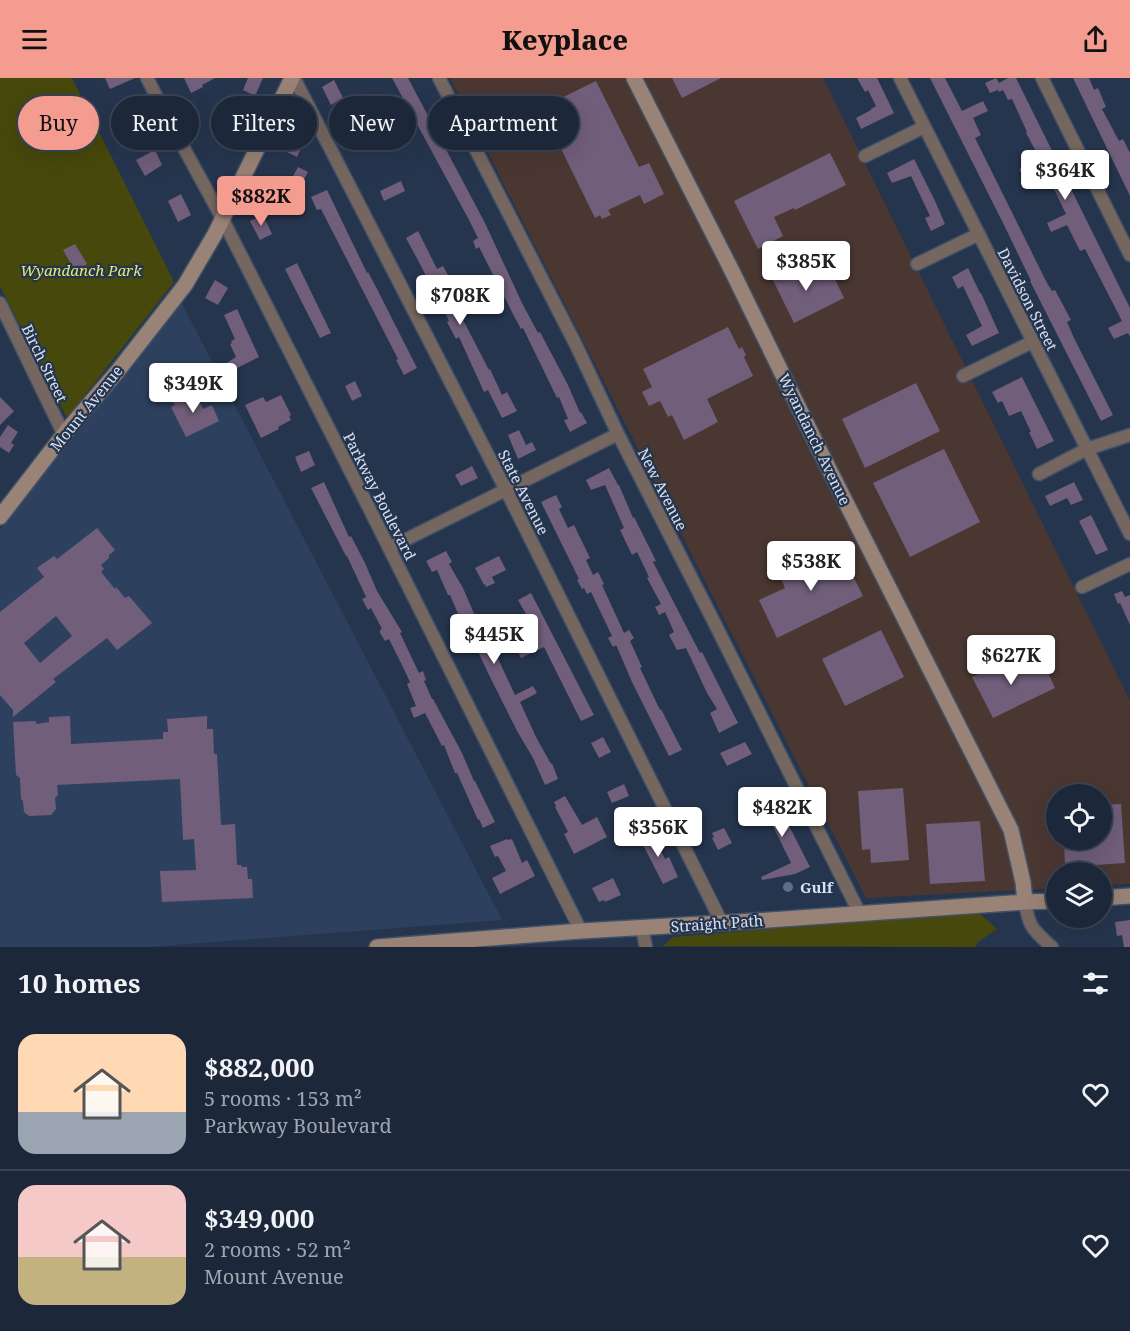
<!DOCTYPE html>
<html lang="en">
<head>
<meta charset="utf-8">
<style>
	:root { --surface:#1c283a; --page:#293445; --text:#f1f3f6; --muted:#a0a6af; --line:#3a4454; --accent:#f59c91 }
	body { margin:0; font-family:"Noto Serif",serif; background:var(--page); color:var(--text); height:100vh; display:flex; flex-direction:column; font-size:22px; white-space:nowrap }
	* { box-sizing:border-box; margin:0 }
	p { font-size:20px; color:var(--muted) }
	.icon { flex:none; width:33px; height:33px; fill:none; stroke:currentColor; stroke-width:2; stroke-linecap:round; stroke-linejoin:round }
	.map { position:relative; height:869px; overflow:hidden }
	.side { display:flex; flex-direction:column; background:var(--surface); flex:1 }
	.side>* { flex:none }
	.hud { position:absolute; left:18px; top:18px; width:600px; height:54px; display:flex; gap:12px }
	.tools { position:absolute; left:1046px; top:706px; display:grid; gap:12px }
	.tools a { display:grid; place-items:center; width:66px; height:66px; border-radius:50%; background:var(--surface); box-shadow:0 6px 24px #0002,0 0 0 2px var(--line); font-size:30px }
	.price { position:absolute; translate:-50% -51px; padding:0 14px; border-radius:6px; background:#fff; color:#222; font-size:20px; line-height:39px; filter:drop-shadow(0 2px 3px #0008) }
	.price::after { content:''; position:absolute; left:50%; top:36px; width:18px; height:14px; margin-left:-9px; background:inherit; clip-path:polygon(0 0,100% 0,50% 100%) }
	.price.active { background:var(--accent); color:#111 }
	ul { padding:0; list-style:none }
	li { display:flex; align-items:center; gap:18px; height:150px; padding:0 18px }
	li+li { border-top:2px solid var(--line) }
	li span { display:grid; place-items:center; flex:none; width:168px; height:120px; border-radius:18px; color:#555 }
	li>.icon { margin-inline-start:auto }
	span .icon { width:72px; height:72px; fill:#fffc; stroke-width:1 }
	li b { font-size:26px }
	h2 { display:flex; justify-content:space-between; align-items:center; height:72px; padding:0 18px; font-size:26px }
	.chip { padding:0 21px; border-radius:27px; background:var(--surface); box-shadow:0 6px 24px #0002,0 0 0 2px var(--line); font-size:21px; line-height:54px }
	.chip.active { background:var(--accent); color:#111 }
	header { display:flex; justify-content:space-between; align-items:center; height:78px; padding:0 18px; background:var(--accent); color:#111; font-size:27px; font-weight:800 }
	.map>svg:first-child { display:block }
	.industrial { fill:#4b3731; fill-rule:evenodd }
	.built { fill:#2d405e }
	.green { fill:#46480c }
	.building { fill:#705e7a; fill-rule:evenodd }
	.lines { fill:none; stroke-linecap:round; stroke-linejoin:round }
	.street-casing { stroke:#425168; stroke-width:15 }
	.secondary-casing { stroke:#425168; stroke-width:18 }
	.street { stroke:#75675f; stroke-width:12 }
	.secondary { stroke:#998376; stroke-width:15 }
	.service-dot { fill:#5c6f8a; stroke:#26354e; stroke-width:2 }
	.labels { text-anchor:middle; dominant-baseline:central; stroke-width:4.5; stroke-linejoin:round; paint-order:stroke }
	.park-label { font-size:15px; font-style:italic; fill:#e3e973; stroke:#26354e }
	.street-label { font-size:15px; fill:#d7e1f1; stroke:#26354e }
	.poi-label { font-size:15px; font-weight:bold; fill:#d7e1f1; stroke:#26354e; text-anchor:start }
</style>
</head>
<body>
<header><svg class="icon" aria-label="menu" viewBox="0 0 24 24"><path d="M4 6h16M4 12h16M4 18h16"/></svg>Keyplace<svg class="icon" aria-label="share" viewBox="0 0 24 24"><path d="M12 15V3M7 8l5-5 5 5M5 13v7h14v-7"/></svg></header>
<div class="map">
<svg width="1130" height="869" viewBox="0 0 1130 869">
	<rect width="100%" height="100%" fill="#26354e"/>
	<path class="industrial" d="M450,0H823L1130,623V806L1101,807V795H1056V810L866,820ZM1056,717H1101V762H1056Z"/>
	<path class="built" d="M179,220L502,842L149,869H0V451Z"/>
	<path class="green" d="M0,0H72L174,204L67,340L0,208Z
		M978,834L997,851L978,864L975,869L663,868L673,859Z"/>
	<path class="building" d="M105,0H135L110,11Z
		M184,0H215L202,7L203,9L191,15Z
		M248,0H263L255,18L243,12Z
		M392,0H408L485,145L522,225L538,255L540,254L568,307L580,335L581,334L587,345L570,354L564,342L568,341L559,319L557,320L523,250L521,251L514,238L479,169L476,171L473,163L478,160L469,142Z
		M672,0H721L682,20Z
		M857,0H877L894,35L861,51L856,40L871,32V31L876,28L868,12L865,14Z
		M930,0H945L962,33L983,23L988,33L973,40L981,57L975,60L1047,205L1052,213L1055,212L1071,242L1067,244L1074,260L1113,337L1101,343L1030,203H1031L1006,151Z
		M996,0L999,5L1008,0H1016L1130,230V259L1128,255L1114,261L1108,250L1122,243L1085,171L1080,173L1067,147L1051,154L1047,145L1066,136L1050,103L1048,105L1041,92L1024,100L1019,91L1040,81L1026,55L1027,54L1012,21L1008,22L1003,12L999,14L998,12L990,15L985,5Z
		M1073,0H1089L1094,12L1098,10L1106,29L1102,31L1119,63L1123,61L1130,75V118Z
		M334,2L343,20L331,27L322,9Z
		M596,3L639,89L649,85L664,116L644,126L640,117L608,132L611,137L602,141L600,137L595,140L541,30Z
		M131,22L142,45L128,51L118,29Z
		M226,40L241,47L232,65L217,58Z
		M380,54L388,69L379,74L370,59Z
		M293,58L304,63L297,79L285,73Z
		M155,72L162,87L145,98L136,82Z
		M830,75L846,107L795,132L794,130L774,139L783,158L758,171L734,123Z
		M914,81L935,123L945,146L931,153L925,140L930,138L911,98L892,105L887,95Z
		M298,89L308,94L303,103L293,98Z
		M272,98L285,105L273,125L260,118Z
		M401,103L405,113L384,123L380,113Z
		M327,112L367,195L368,194L376,209L417,290L404,297L396,282L398,281L323,135L321,131L317,132L311,119Z
		M181,116L191,137L178,144L168,123Z
		M263,137L272,156L260,162L250,143Z
		M418,153L437,191L443,188L448,197L442,200L461,238L489,292L490,291L502,317L507,314L517,333L502,340L488,312L484,314L459,259L456,261L447,244L449,243L431,206H430L421,188L406,160Z
		M75,166L87,186L75,193L63,172Z
		M297,185L331,255L320,260L285,191Z
		M797,185L806,203L830,191L844,220L794,245L771,198Z
		M968,190L980,215H981L999,255L972,268L966,257L982,248L963,208L958,211L952,199Z
		M215,202L228,210L218,227L205,220Z
		M237,231L259,279L229,294L225,286L236,279L230,266L232,265L231,263L235,261L224,237Z
		M728,249L739,271L742,269L746,277L744,279L753,298L707,321L718,344L684,362L672,337L668,339L660,323L649,328L642,314L652,309L643,291Z
		M1022,299L1054,363L1037,371L1029,354H1031L1021,333L1009,338L1002,323L998,325L992,314Z
		M355,303L362,318L352,323L345,308Z
		M916,305L940,353L865,390L842,341Z
		M194,312L203,331L212,327L219,343L186,359L171,329L175,327L172,323Z
		M281,317L291,337L289,338L291,342L278,349L279,351L261,360L245,327L263,319L266,324Z
		M0,319L14,333L0,347Z
		M8,347L18,354L11,365L14,367L9,375L0,369V359Z
		M519,352L526,367L532,364L536,372L518,381L508,357Z
		M944,371L980,444L910,479L873,405Z
		M309,373L315,387L301,394L295,379Z
		M472,388L478,400L461,408L455,397Z
		M609,390L618,407H619L633,440L634,439L656,483L653,484L686,548L700,575L702,574L738,645L719,655L710,635L717,631L707,615L686,570L677,572L669,557L674,554L665,534L659,537L655,529L661,526L647,500L649,499L637,474L632,477L620,452L624,450L605,407L591,412L586,402Z
		M324,404L349,459L351,458L365,485L377,513L402,554L400,555L419,595L423,593L426,602L424,603L432,621H433L462,675L474,703H475L495,744L483,750L479,741L478,742L457,695H455L444,667L442,668L425,635L414,640L410,630L416,628L407,606L410,604L402,587L389,561L385,563L380,555V552L382,551L371,530L368,532L362,521L366,519L347,478H346L311,410Z
		M1074,404L1083,422L1071,427L1067,420L1050,428L1045,418Z
		M556,417L562,429L559,431L568,450L574,447L590,480L586,482L593,497L598,494L604,506L602,507L624,555L629,552L634,560L630,563L642,589L640,590L660,632L661,631L682,672L669,678L632,604L617,569L616,567L613,569L608,560L612,558L591,514L587,516L584,510L582,511L577,502L579,501L541,424Z
		M1091,437L1108,472L1096,477L1079,443Z
		M97,450L115,472L109,477V480L101,487L104,491L101,494L115,511L116,509L125,520L129,518L152,545L117,572L107,560L53,601L56,604L13,639V632L0,617V534L44,499L37,490L54,478L57,481ZM56,538L72,558L40,585L24,565Z
		M838,468L863,518L777,560L759,522L785,510L779,496Z
		M446,473L452,484L449,486L463,510L481,552L483,551L487,561L505,553L509,560L492,568L515,617L533,608L537,615L520,624L536,659L551,686L552,685L558,701L545,707L533,680L517,653L490,599L464,544L462,545L450,517H448L437,492L432,494L426,483Z
		M499,478L506,492L492,499L495,505L486,509L485,506L484,507L475,490Z
		M1122,513L1125,519L1130,517V547L1120,525L1118,526L1114,516Z
		M531,515L594,637L581,643L544,569L521,580L515,568L530,560L519,539L526,536L518,522Z
		M881,552L904,599L845,628L822,581Z
		M1019,577L1029,596L1045,588L1055,610L993,640L972,599Z
		M70,638L71,666L163,661V654H168L167,641L207,638V651H213L214,676H217L221,747L235,746L237,787H241L242,789H247L248,801H252L253,820L162,824L160,793L196,792L194,761L183,762L180,701L57,707L58,717L55,720L56,731L51,737L29,738L24,734L23,723L21,721L20,700L16,697L13,644L35,643L37,646L49,644V639Z
		M603,659L611,674L599,680L591,665Z
		M745,664L752,676L727,688L720,675Z
		M624,706L629,718L612,725L607,714Z
		M766,710L782,744L786,742L810,789L795,796L762,802L761,799L791,785L768,738L764,740L752,716Z
		M903,710L909,782L871,785L870,771L862,772L858,713Z
		M565,718L582,747L597,739L607,759L574,776L564,756L568,754L555,729L556,728L554,724Z
		M1121,726L1125,785L1065,789L1064,762H1101V727Z
		M980,743L985,803L930,806L926,746Z
		M724,750L732,765L718,772L712,760L714,759L712,755Z
		M648,752L651,758L653,757L665,781L669,779L678,799L663,806L638,757Z
		M507,761L508,762L511,761L513,763L522,785L527,782L535,798L500,816L492,800L506,793L498,778L495,779L490,768Z
		M613,800L621,817L605,824L604,822L599,824L592,810Z
		M1130,842V869H1124L1122,857L1117,858L1115,844Z"/>
	<g class="lines">
		<defs>
			<path id="street" d="M147,0L168,41L222,140L367,426L581,853
				M294,0L506,412L722,845
				M439,0L576,267L618,356L715,546L860,836
				M900,0L1130,456
				M1042,0L1130,177
				M865,78L924,49
				M917,186L979,156
				M0,225L64,357
				M963,298L1032,264
				M1039,396L1087,371L1130,357
				M389,470L618,356
				M1082,509L1130,486
				M1025,824C1029,850 1033,852 1052,869
				M642,850L646,869"/>
			<path id="secondary" d="M634,0L732,193L817,367L1011,752L1023,804L1025,824
				M0,439L68,351L117,294L185,207L215,156L292,0
				M1101,820L1130,818
				M377,869L581,853L754,843L1025,824L1056,823"/>
		</defs>
		<use href="#street" class="street-casing"/>
		<use href="#secondary" class="secondary-casing"/>
		<use href="#street" class="street"/>
		<use href="#secondary" class="secondary"/>
	</g>
	<circle class="service-dot" cx="788" cy="809" r="6"/>
	<g class="labels">
		<g class="park-label">
			<text x="81" y="192">Wyandanch Park</text>
		</g>
		<g class="street-label">
			<text transform="translate(1028 221) rotate(63)">Davidson Street</text>
			<text transform="translate(45 285) rotate(64)">Birch Street</text>
			<text transform="translate(86 330) rotate(-51)">Mount Avenue</text>
			<text transform="translate(815 361) rotate(64)">Wyandanch Avenue</text>
			<text transform="translate(663 411) rotate(63)">New Avenue</text>
			<text transform="translate(524 414) rotate(63)">State Avenue</text>
			<text transform="translate(380 418) rotate(63)">Parkway Boulevard</text>
			<text transform="translate(717 845) rotate(-4)">Straight Path</text>
		</g>
		<g class="poi-label">
			<text x="800" y="809">Gulf</text>
		</g>
	</g>
</svg>
<div class="tools">
<a><svg class="icon" aria-label="locate" viewBox="0 0 24 24"><circle cx="12" cy="12" r="6"/><path d="M12 2v4M12 18v4M2 12h4M18 12h4"/></svg></a>
<a><svg class="icon" aria-label="layers" viewBox="0 0 24 24"><path d="M12 4l9 5-9 5-9-5zM3 14l9 5 9-5"/></svg></a>
</div>
<b class="price" style="left:1065px;top:123px">$364K</b>
<b class="price active" style="left:261px;top:149px">$882K</b>
<b class="price" style="left:806px;top:214px">$385K</b>
<b class="price" style="left:460px;top:248px">$708K</b>
<b class="price" style="left:193px;top:336px">$349K</b>
<b class="price" style="left:811px;top:514px">$538K</b>
<b class="price" style="left:494px;top:587px">$445K</b>
<b class="price" style="left:1011px;top:608px">$627K</b>
<b class="price" style="left:782px;top:760px">$482K</b>
<b class="price" style="left:658px;top:780px">$356K</b>
<div class="hud">
<a class="chip active">Buy</a>
<a class="chip">Rent</a>
<a class="chip">Filters</a>
<a class="chip">New</a>
<a class="chip">Apartment</a>
</div>
</div>
<section class="side">
<h2>10 homes<svg class="icon" aria-label="filters" viewBox="0 0 24 24"><path d="M4 7h16M4 17h16"/><circle cx="9" cy="7" r="2"/><circle cx="15" cy="17" r="2"/></svg></h2>
<ul>
<li><span style="background:linear-gradient(#ffd9b3 65%,#9aa5b1 0)"><svg class="icon" aria-label="home" viewBox="0 0 24 24"><path d="M3 11l9-7 9 7M6 9v11h12V9"/></svg></span><div><b>$882,000</b><p>5 rooms · 153 m²</p><p>Parkway Boulevard</p></div><svg class="icon" aria-label="heart" viewBox="0 0 24 24"><path d="M12 20l-8-8c-3-5 5-10 8-4 3-6 11-1 8 4z"/></svg></li>
<li><span style="background:linear-gradient(#f6c9c9 60%,#c2b280 0)"><svg class="icon" aria-label="home" viewBox="0 0 24 24"><path d="M3 11l9-7 9 7M6 9v11h12V9"/></svg></span><div><b>$349,000</b><p>2 rooms · 52 m²</p><p>Mount Avenue</p></div><svg class="icon" aria-label="heart" viewBox="0 0 24 24"><path d="M12 20l-8-8c-3-5 5-10 8-4 3-6 11-1 8 4z"/></svg></li>
</ul>
</section>
</body>
</html>
